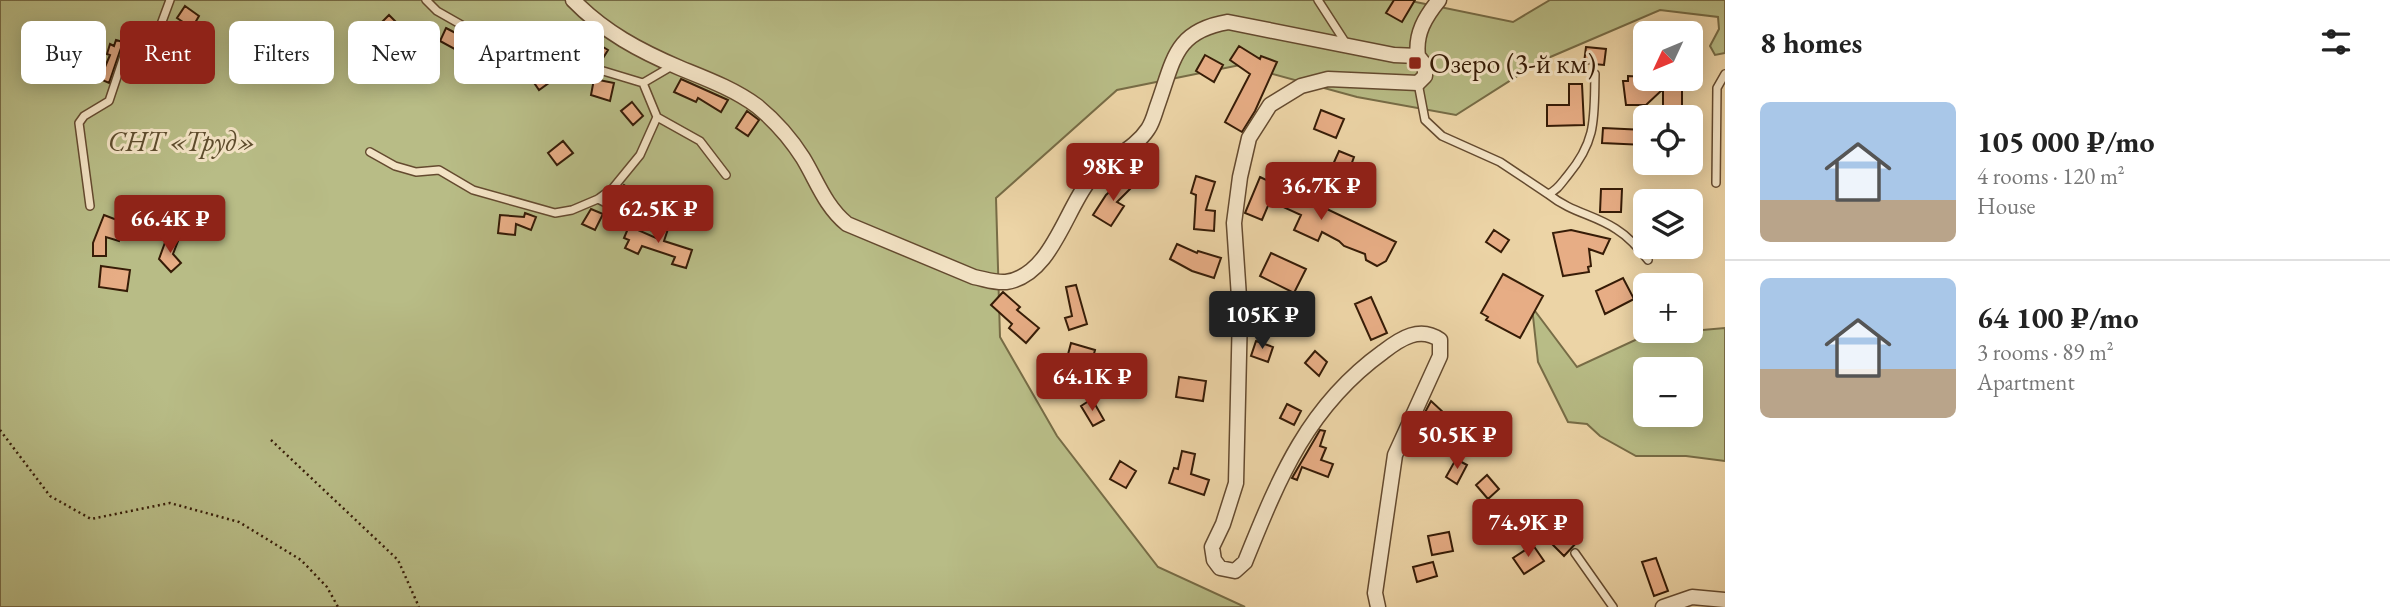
<!DOCTYPE html>
<html lang="en">
<head>
<meta charset="utf-8">
<style>
	:root { --surface:#fff; --page:#f2f2f2; --text:#222; --muted:#767676; --line:#e0e0e0; --accent:#8f2418 }
	body { margin:0; font-family:"EB Garamond",serif; background:var(--page); color:var(--text); height:100vh; display:flex; flex-direction:column; font-size:26px; white-space:nowrap }
	* { box-sizing:border-box; margin:0 }
	p { font-size:23px; color:var(--muted) }
	.icon { flex:none; width:38px; height:38px; fill:none; stroke:currentColor; stroke-width:2; stroke-linecap:round; stroke-linejoin:round }
	.map { position:relative; flex:1; overflow:hidden }
	.drawer { display:flex; flex-direction:column; background:var(--surface); width:665px }
	.drawer>* { flex:none }
	.top-card { position:absolute; left:21px; top:21px; width:665px; height:63px; display:flex; gap:14px }
	.needle { width:46px; rotate:226deg }
	.fabs { position:absolute; left:1633px; top:21px; display:grid; gap:14px }
	.fabs a { display:grid; place-items:center; width:70px; height:70px; border-radius:10px; background:var(--surface); box-shadow:0 4px 18px #0003; font-size:35px }
	.price { position:absolute; translate:-50% -60px; padding:0 16px; border-radius:7px; background:var(--accent); color:#fff; font-size:23px; line-height:46px; filter:drop-shadow(0 2px 4px #0008) }
	.price::after { content:''; position:absolute; left:50%; top:42px; width:21px; height:16px; margin-left:-10px; background:inherit; clip-path:polygon(0 0,100% 0,50% 100%) }
	.price.on { background:#222; color:#fff }
	ul { padding:0; list-style:none }
	li { display:flex; align-items:center; gap:21px; height:175px; padding:0 35px }
	li+li { border-top:2px solid var(--line) }
	li span { display:grid; place-items:center; flex:none; width:196px; height:140px; border-radius:10px; color:#555 }
	li>.icon { margin-inline-start:auto }
	span .icon { width:84px; height:84px; fill:#fffc; stroke-width:1 }
	li b { font-size:30px }
	h2 { display:flex; justify-content:space-between; align-items:center; height:84px; padding:0 35px; font-size:30px }
	.chip { padding:0 24px; border-radius:10px; background:var(--surface); box-shadow:0 4px 18px #0003; font-size:24px; line-height:63px }
	.chip.on { background:var(--accent); color:#fff }
	main { display:flex; flex:1; min-height:0 }
	.map>svg:first-child { display:block }
	.green { fill:#b8bc86; stroke:#776c46; stroke-width:2; fill-rule:evenodd }
	.building { fill:#e7ad85; stroke:#361c07; stroke-width:2 }
	.lines { fill:none; stroke-linecap:round; stroke-linejoin:round }
	.lane-casing { stroke:#644a2f; stroke-width:10 }
	.street-casing { stroke:#644a2f; stroke-width:17 }
	.path { stroke:#361c07; stroke-width:2.5; stroke-dasharray:2 3.5; stroke-linecap:butt }
	.lane { stroke:#f3e3c5; stroke-width:7 }
	.street { stroke:#f3e3c5; stroke-width:14 }
	.poi-dot { fill:#8f2418; stroke:#f3e3c5; stroke-width:2.5 }
	.labels { text-anchor:middle; dominant-baseline:central; stroke-width:6; stroke-linejoin:round; paint-order:stroke }
	.poi-label { font-size:28px; fill:#361c07; stroke:#f3e3c5; text-anchor:start }
	.park-label { font-size:28px; font-style:italic; fill:#5d4c2d; stroke:#f3e3c5 }
</style>
</head>
<body>
<main>
<div class="map">
<svg width="1725" height="607" viewBox="0 0 1725 607">
	<rect width="100%" height="100%" fill="#ecd4a6"/>
	<filter id="stains"><feTurbulence type="fractalNoise" baseFrequency=".00286" numOctaves="4"/><feColorMatrix values="0 0 0 0 .2 0 0 0 0 .09 0 0 0 0 .02 0 0 0 .5 -.17"/></filter>
	<radialGradient id="worn" r=".72"><stop offset=".6" stop-color="#630" stop-opacity="0"/><stop offset="1" stop-color="#630" stop-opacity=".3"/></radialGradient>
	<path class="green" d="M0,0H1406L1513,22L1550,0H1725V53L1715,55L1710,46L1719,29L1718,17L1660,10L1541,61L1456,115L1357,97L1240,65L1117,90L996,198L1000,337L1057,436L1158,567L1245,607H0Z
		M1532,307L1577,367L1646,335L1725,328V461L1686,456H1636L1600,436L1587,424L1568,422L1538,362ZM1645,369H1690V415H1645Z"/>
	<path class="building" d="M1394,0H1415L1402,22L1386,13Z
		M185,6L199,16L192,28L177,18Z
		M389,15L401,27L390,38L378,26Z
		M446,28L467,39L460,52L440,41Z
		M590,39L608,50L600,63L582,52Z
		M116,40L123,42L109,83L100,79L110,55L107,54L110,44L114,46Z
		M158,40L170,44L165,61L151,55Z
		M1239,46L1260,59L1261,56L1277,62L1255,111L1242,132L1225,122L1250,74L1230,60Z
		M1586,47L1606,49L1604,65L1584,63Z
		M513,53L540,66L542,64L553,80L539,90L524,68L519,77L505,71Z
		M1205,55L1223,65L1214,82L1196,71Z
		M1628,76L1645,77L1646,87H1682V108H1663V89L1646,105H1626L1623,81H1628Z
		M594,79L614,83L610,101L591,95Z
		M681,79L728,100L721,112L698,98L696,102L674,92Z
		M1569,84H1582L1584,125L1547,126V105H1569Z
		M632,102L643,116L633,125L621,111Z
		M1321,110L1344,119L1336,138L1314,129Z
		M747,111L759,120L748,136L736,128Z
		M1603,128L1645,130V145L1602,143Z
		M563,141L573,153L557,165L548,153Z
		M1339,151L1354,157L1347,176L1331,169Z
		M1196,176L1215,182L1206,210L1215,211L1214,231L1194,229L1196,195L1191,193Z
		M1260,177L1396,242L1386,261L1377,266L1366,260L1365,254L1344,246L1339,241L1322,232L1318,241L1294,230L1301,215L1270,201L1262,220L1245,213Z
		M1125,178L1133,186L1117,202L1124,206L1111,226L1093,215L1106,195Z
		M624,185L637,193L628,207L613,199Z
		M1601,189H1622L1621,212H1600Z
		M674,196L696,206L685,229L664,219Z
		M591,209L603,214L595,230L582,224Z
		M525,213L536,217L531,230L516,224L515,235L498,233L500,215L524,217Z
		M104,215L125,223L119,241L106,237V256H93V243Z
		M665,220L670,223L664,241L692,250L686,268L672,264L675,257L642,246L638,254L625,248L629,240L624,238L629,226L656,238Z
		M1494,230L1509,240L1501,252L1486,242Z
		M1571,230L1610,239L1603,254L1589,249L1591,266L1588,267L1589,272L1563,276L1553,233Z
		M167,237L178,241L173,254L181,263L171,272L159,259Z
		M1177,244L1197,253L1198,251L1221,258L1214,278L1192,271L1170,259Z
		M1271,253L1306,269L1294,293L1260,276Z
		M101,266L130,270L127,291L99,287Z
		M1503,274L1543,296L1520,338L1486,320L1488,317L1481,313Z
		M1623,278L1634,299L1605,314L1596,291Z
		M1076,285L1087,324L1069,330L1065,318L1072,316L1066,287Z
		M1003,292L1020,307L1017,310L1039,328L1026,343L1009,328L1012,324L991,305Z
		M1371,297L1387,333L1371,340L1355,304Z
		M1256,341L1273,347L1268,362L1251,356Z
		M1071,343L1095,350L1090,369L1066,362Z
		M1315,351L1327,362L1319,376L1305,363Z
		M1179,377L1206,381L1203,401L1176,397Z
		M1092,399L1104,420L1093,426L1081,406Z
		M1431,401L1444,413L1432,427L1422,418Z
		M1287,404L1301,411L1294,425L1280,418Z
		M1320,430L1325,431L1320,446L1326,448L1321,460L1333,464L1328,477L1302,467L1297,480L1292,478Z
		M1182,451L1195,454L1191,474L1209,480L1204,495L1169,483L1174,468L1178,469Z
		M1456,459L1467,465L1457,484L1446,477Z
		M1120,461L1136,471L1126,488L1110,479Z
		M1487,475L1499,489L1488,499L1476,485Z
		M1563,527L1578,541L1564,556L1549,541Z
		M1449,532L1453,551L1432,555L1428,536Z
		M1533,545L1544,561L1524,574L1513,558Z
		M1656,558L1668,591L1654,596L1642,562Z
		M1433,562L1437,576L1417,582L1413,567Z"/>
	<g class="lines">
		<defs>
			<path id="lane" d="M426,0L437,11L474,32L643,83L657,117L700,141L726,175
				M1318,0L1347,45
				M643,83L672,66
				M1418,83L1425,120L1442,136L1500,162L1548,194C1557,191 1562,182 1568,175C1597,140 1594,118 1595,74
				M370,152L395,166L416,172L439,170L473,190L555,213L572,210L598,199L613,188L640,155L657,117
				M1716,183L1717,88L1725,74
				M1548,194C1572,213 1593,214 1616,229C1629,237 1638,248 1648,260
				M598,199L653,227
				M90,206L79,123L84,116L109,101L127,47L132,41L160,27L170,0
				M1575,553L1613,607"/>
			<path id="street" d="M573,0C604,32 640,51 680,68C707,79 734,89 757,106C774,120 791,139 803,158C817,181 825,206 847,224L974,277C985,279 995,283 1006,282C1050,276 1065,212 1088,182C1104,160 1133,152 1148,129C1153,122 1155,112 1158,104C1174,59 1175,31 1228,22L1394,55L1418,56L1425,65V76L1418,83L1328,79L1301,86L1270,105L1249,138L1240,177L1234,223L1240,312L1236,483L1223,524L1212,547L1214,560L1220,568L1235,571L1245,562C1279,478 1307,407 1383,352C1401,338 1420,326 1440,340V356L1395,455L1375,593L1378,607
				M1418,56C1415,34 1425,17 1439,0
				M1663,607L1692,597L1725,600"/>
		</defs>
		<use href="#lane" class="lane-casing"/>
		<use href="#street" class="street-casing"/>
		<path class="path" d="M0,430L50,496L91,519L170,503L239,522L301,560L327,587L338,607
			M271,440L398,560L419,607"/>
		<use href="#lane" class="lane"/>
		<use href="#street" class="street"/>
	</g>
	<rect class="poi-dot" x="1408" y="56" width="14" height="14" rx="3.5"/>
	<g class="labels">
		<g class="poi-label">
			<text x="1429" y="63">Озеро (3-й км)</text>
		</g>
		<g class="park-label">
			<text x="182" y="141">СНТ «Труд»</text>
		</g>
	</g>
	<rect width="100%" height="100%" filter="url(#stains)"/>
	<rect width="100%" height="100%" fill="url(#worn)"/>
</svg>
<div class="fabs">
<a><svg class="needle" viewBox="-14 -14 28 28"><path d="M0-13l5 13h-10z" fill="#e53935"/><path d="M0 13l5-13h-10z" fill="#767676"/></svg></a>
<a><svg class="icon" aria-label="locate" viewBox="0 0 24 24"><circle cx="12" cy="12" r="6"/><path d="M12 2v4M12 18v4M2 12h4M18 12h4"/></svg></a>
<a><svg class="icon" aria-label="layers" viewBox="0 0 24 24"><path d="M12 4l9 5-9 5-9-5zM3 14l9 5 9-5"/></svg></a>
<a>+</a>
<a>−</a>
</div>
<b class="price" style="left:1113px;top:203px">98K ₽</b>
<b class="price" style="left:1321px;top:222px">36.7K ₽</b>
<b class="price" style="left:658px;top:245px">62.5K ₽</b>
<b class="price" style="left:170px;top:255px">66.4K ₽</b>
<b class="price on" style="left:1262px;top:351px">105K ₽</b>
<b class="price" style="left:1092px;top:413px">64.1K ₽</b>
<b class="price" style="left:1457px;top:471px">50.5K ₽</b>
<b class="price" style="left:1528px;top:559px">74.9K ₽</b>
<div class="top-card">
<a class="chip">Buy</a>
<a class="chip on">Rent</a>
<a class="chip">Filters</a>
<a class="chip">New</a>
<a class="chip">Apartment</a>
</div>
</div>
<section class="drawer">
<h2>8 homes<svg class="icon" aria-label="filters" viewBox="0 0 24 24"><path d="M4 7h16M4 17h16"/><circle cx="9" cy="7" r="2"/><circle cx="15" cy="17" r="2"/></svg></h2>
<ul>
<li><span style="background:linear-gradient(#a9c7e8 70%,#b9a48a 0)"><svg class="icon" aria-label="home" viewBox="0 0 24 24"><path d="M3 11l9-7 9 7M6 9v11h12V9"/></svg></span><div><b>105 000 ₽/mo</b><p>4 rooms · 120 m²</p><p>House</p></div></li>
<li><span style="background:linear-gradient(#a9c7e8 65%,#b9a48a 0)"><svg class="icon" aria-label="home" viewBox="0 0 24 24"><path d="M3 11l9-7 9 7M6 9v11h12V9"/></svg></span><div><b>64 100 ₽/mo</b><p>3 rooms · 89 m²</p><p>Apartment</p></div></li>
</ul>
</section>
</main>
</body>
</html>
